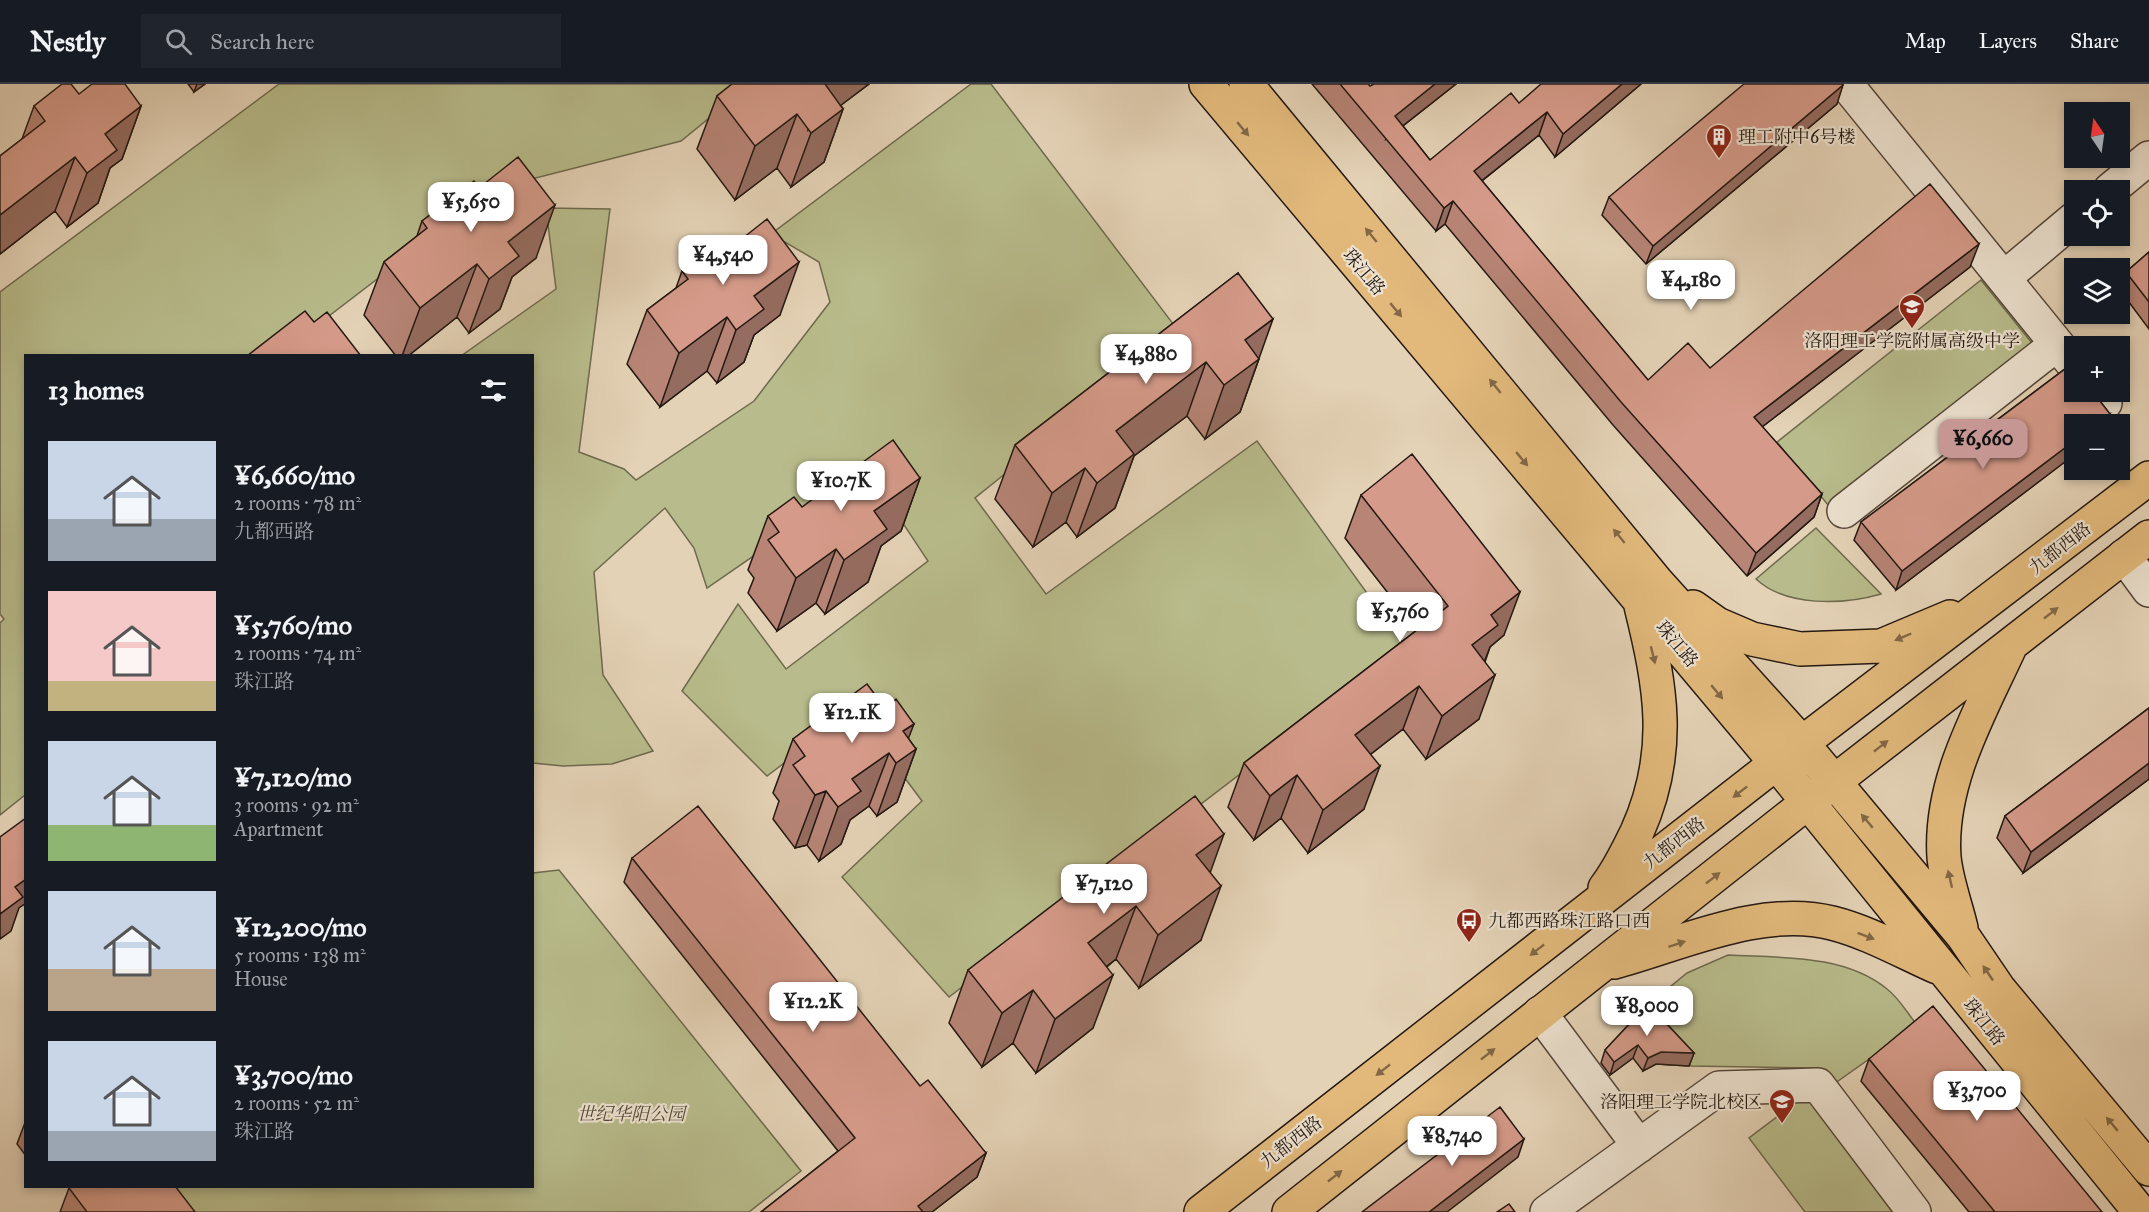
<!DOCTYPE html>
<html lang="en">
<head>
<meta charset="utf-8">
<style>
	:root { --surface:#171b24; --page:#20242c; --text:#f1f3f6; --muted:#9ea1a6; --line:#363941; --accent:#c59692 }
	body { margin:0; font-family:"IM FELL Great Primer","Noto Serif SC",serif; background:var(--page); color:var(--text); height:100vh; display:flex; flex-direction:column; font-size:22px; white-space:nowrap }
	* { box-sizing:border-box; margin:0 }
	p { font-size:20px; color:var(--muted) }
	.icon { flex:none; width:33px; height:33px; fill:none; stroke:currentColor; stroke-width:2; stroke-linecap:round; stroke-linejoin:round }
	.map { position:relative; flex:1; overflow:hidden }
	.sheet { position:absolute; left:24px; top:270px; width:510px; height:834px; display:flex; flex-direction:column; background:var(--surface); border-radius:0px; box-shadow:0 3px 9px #0003 }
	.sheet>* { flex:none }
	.needle { width:39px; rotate:347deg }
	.controls { position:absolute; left:2064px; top:18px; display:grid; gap:12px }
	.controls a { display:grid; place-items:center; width:66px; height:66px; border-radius:0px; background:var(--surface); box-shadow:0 3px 9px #0003; font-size:30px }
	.price { position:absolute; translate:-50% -51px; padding:0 14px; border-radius:12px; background:#fff; color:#222; font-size:20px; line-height:39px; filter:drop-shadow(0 2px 3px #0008) }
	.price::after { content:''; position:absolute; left:50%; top:36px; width:18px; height:14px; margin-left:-9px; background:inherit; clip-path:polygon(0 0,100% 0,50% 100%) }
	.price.active { background:var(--accent); color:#111 }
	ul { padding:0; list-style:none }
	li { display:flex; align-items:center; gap:18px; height:150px; padding:0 24px }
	li span { display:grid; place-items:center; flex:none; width:168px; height:120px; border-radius:0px; color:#555 }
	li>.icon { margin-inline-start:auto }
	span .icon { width:72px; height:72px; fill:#fffc; stroke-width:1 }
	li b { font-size:26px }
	h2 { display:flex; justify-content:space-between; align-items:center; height:72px; padding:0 24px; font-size:26px }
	header { display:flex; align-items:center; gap:36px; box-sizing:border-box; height:84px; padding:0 30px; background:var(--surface); border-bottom:2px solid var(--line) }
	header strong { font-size:28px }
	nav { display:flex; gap:33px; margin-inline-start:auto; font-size:21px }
	.search { width:420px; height:54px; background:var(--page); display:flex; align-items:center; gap:15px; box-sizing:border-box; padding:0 21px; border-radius:0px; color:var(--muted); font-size:22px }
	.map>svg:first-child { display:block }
	.green { fill:#b8bb8b; stroke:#6e6a4e; stroke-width:1.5 }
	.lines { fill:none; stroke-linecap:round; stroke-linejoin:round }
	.minor-casing { stroke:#54463a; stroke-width:36 }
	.major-casing { stroke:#241811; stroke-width:36 }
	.minor { stroke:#ede2d0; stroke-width:33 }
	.major { stroke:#e2b97b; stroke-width:33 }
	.wall { fill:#b78476; stroke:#241811; stroke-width:1.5 }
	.shaded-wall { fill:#956c60; stroke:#241811; stroke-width:1.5 }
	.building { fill:#d59a89; stroke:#241811; stroke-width:1.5 }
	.oneway { fill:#836846 }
	.labels { text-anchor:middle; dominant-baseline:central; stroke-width:4.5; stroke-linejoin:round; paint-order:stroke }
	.poi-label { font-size:18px; fill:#241811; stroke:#ede2d0; text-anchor:start }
	.street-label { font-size:18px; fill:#241811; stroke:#ede2d0 }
	.park-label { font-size:18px; font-style:italic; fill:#504936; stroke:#ede2d0 }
</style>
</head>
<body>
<header>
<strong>Nestly</strong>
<div class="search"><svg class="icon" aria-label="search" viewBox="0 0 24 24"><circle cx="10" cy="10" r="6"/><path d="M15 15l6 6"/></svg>Search here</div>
<nav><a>Map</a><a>Layers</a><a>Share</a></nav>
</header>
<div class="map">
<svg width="2149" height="1128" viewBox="0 0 2149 1128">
	<rect width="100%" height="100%" fill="#e4d2b6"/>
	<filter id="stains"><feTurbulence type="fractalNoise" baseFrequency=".00333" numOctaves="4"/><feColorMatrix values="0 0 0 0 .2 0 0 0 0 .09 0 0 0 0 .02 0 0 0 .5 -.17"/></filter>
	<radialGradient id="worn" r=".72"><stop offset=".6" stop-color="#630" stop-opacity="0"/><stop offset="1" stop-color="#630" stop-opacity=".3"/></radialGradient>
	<path class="green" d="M279,0H751L681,57L496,104L278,271L26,272L25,711L0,731V539L4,535L0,530V208Z
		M971,0H991L1180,249L975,414L1046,510L1257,357L1406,563L949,913L842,793L922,717L854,626L767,692L682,607L738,520L786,585L928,477L871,391L707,504L694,464L665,424L594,488L603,591L653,667L612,680L563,682L533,679L532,272H461L556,205L546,124L610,125L579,368L624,385L636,396L754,317L830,218L819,178L771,150Z
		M1981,196L2032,259L1828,421L1777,358Z
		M1816,444L1881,510C1843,521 1786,523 1756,495Z
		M559,786L801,1087L749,1128H188L168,1103L532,1102L533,789Z
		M1728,871C1781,874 1844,870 1887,905C1899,914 1908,930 1917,941L1831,1002L1814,984L1691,982L1647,922L1687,889Z
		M1811,1007L1903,1128H1805L1749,1054Z"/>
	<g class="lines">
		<defs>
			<path id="minor" d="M1846,0L2074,281
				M2110,106L2149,74
				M2004,194L2074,135
				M2096,308L2105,319
				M1844,427L2057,260
				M2124,472L2149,506
				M1540,929L1639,1062
				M1547,1128L1719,1004L1818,1001L1914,1128"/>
			<path id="major" d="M1206,0L1777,680L2140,1128
				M1246,0L1656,497L1802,659L1963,852L1999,905L2149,1085
				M1693,523L1717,540L1752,555L1800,565L1881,562L1950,533
				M1605,804C1619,786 1627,768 1637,748C1673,668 1661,603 1641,522
				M1961,844C1956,822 1946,796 1944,773C1939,699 1979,630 2009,565
				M1614,878C1681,860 1762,821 1832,839C1868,848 1903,868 1937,883
				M1201,1128L1802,659L2149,394
				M1289,1128L1808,718L2149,453"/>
		</defs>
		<use href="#minor" class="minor-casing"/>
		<use href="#major" class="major-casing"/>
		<use href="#minor" class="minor"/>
		<use href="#major" class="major"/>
	</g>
	<path class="wall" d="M188,0H205L194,8Z
		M732,0H869L841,21L843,25L824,78L791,103L777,84L735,116L697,65L717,12Z
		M1312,0H1368L1370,2L1374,0H1456L1403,42L1430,76L1519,19L1641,0L1555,73L1539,51L1482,97L1648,296L1710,284L1970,183L1762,343L1822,410L1814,433L1747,492L1613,341L1445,140L1436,147Z
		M79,10L141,22L122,75L110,84L98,119L67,143L55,127L0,170V72L22,55L34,22Z
		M1837,20L1646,180L1602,131L1609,113Z
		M422,137L536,174L512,193L500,225L469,249L457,233L408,272H396L364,231L384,178L417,152Z
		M2149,168V245L2120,206L2126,188Z
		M682,187L780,231L754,251L744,278L717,299L707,287L660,323L627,280L647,226L676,204Z
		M1238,189L1259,275L1240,328L1205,355L1187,332L1134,372L1115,424L1077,453L1066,438L1033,463L995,415L1015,361Z
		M2073,279L2074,281V308H2093L2110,330L2106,340H2074V371L1896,506L1854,456L1861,438Z
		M920,394L901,447L881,462L868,498L825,530L816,519L777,547L748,509L754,494L748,486L768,432Z
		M1361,411L1504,551L1490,563L1485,578L1479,635L1426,675L1403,645L1371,670L1364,725L1308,769L1281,734L1254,756L1228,723L1244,679L1417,546L1345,454Z
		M2149,624V695L2023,789L1997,754L2005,732Z
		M908,654L916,665L897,718L877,732L869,722L850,736L841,760L819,777L807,761L795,764L773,735L779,717L773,709L793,655Z
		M632,774L920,1002L986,1069L977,1093L932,1128H761L838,1067L624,798Z
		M1210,789L1201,856L1139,904L1116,875L1107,883L1093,944L1036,989L1013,959L982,983L949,939L968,886Z
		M1648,920L1694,969L1689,982L1656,980L1643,987L1633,974L1610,991L1601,979L1605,966Z
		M1869,975L2102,1128H1969L1861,997Z
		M26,1036V1072L17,1060Z
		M69,1104L195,1128H60Z"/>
	<path class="shaded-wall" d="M197,0H205L194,8Z
		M821,0H869L808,46Z
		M1435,0H1456L1386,55L1395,32Z
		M1622,0H1641L1555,73L1563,50Z
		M1843,1L1837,20L1646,180L1653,162Z
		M141,22L122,75L110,84L98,119L67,143L87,89L105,50Z
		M843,25L824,78L791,103L811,49Z
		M1547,28L1539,51L1465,110L1474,87Z
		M797,30L777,84L735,116L755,62Z
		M75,73L55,127L0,170V131Z
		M1453,117L1445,140L1436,147L1444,124Z
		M555,121L536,174L512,193L500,225L469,249L489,195L508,158Z
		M1979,160L1970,183L1745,356L1754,333Z
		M799,178L780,231L754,251L744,278L717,299L736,246L754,212Z
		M477,180L457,233L408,272H402L420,224Z
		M727,233L707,287L660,323L679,269Z
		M1273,235L1240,328L1205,355L1224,301L1245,256Z
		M1206,278L1187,332L1134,372L1115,424L1077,453L1116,347Z
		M2110,330L2106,340H2097Z
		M2074,357V371L1896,506L1902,487Z
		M1085,384L1066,438L1033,463L1052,409Z
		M920,394L901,447L881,462L868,498L825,530L844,476L874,427Z
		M1822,410L1814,433L1747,492L1756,469Z
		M836,465L816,519L777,547L796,494Z
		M1520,508L1504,551L1490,563L1482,584L1472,561L1491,531Z
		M1495,591L1479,635L1426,675L1442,632Z
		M1419,602L1403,645L1340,694L1355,651Z
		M914,640L900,676L916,665L897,718L877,732L896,679L903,647Z
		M889,669L869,722L850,736L841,760L819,777L838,723L852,695Z
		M2149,679V695L2023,789L2031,768Z
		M1380,682L1364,725L1308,769L1323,726Z
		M1297,691L1281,734L1254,756L1270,712Z
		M826,707L807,761L795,764L815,711Z
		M1224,750L1205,803L1196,771Z
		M26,795V819L19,824L11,847L0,855V830L15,803Z
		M1221,802L1201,856L1139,904L1158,851Z
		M1136,822L1116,875L1068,912L1088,859Z
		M1113,891L1093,944L1036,989L1055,935Z
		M1033,906L1013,959L982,983L1002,929Z
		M1638,961L1633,974L1610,991L1614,978Z
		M1661,968L1694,969L1689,982L1656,980L1643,987L1648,974Z
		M1524,1055L1518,1073L1447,1128H1429Z
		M986,1069L977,1093L932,1128H916L918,1122Z"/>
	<path class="building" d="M62,0H71L79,10L92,0H125L141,22L105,50L117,66L87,89L75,73L0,131V72L45,37L34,22Z
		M732,0H825L843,25L811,49L797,30L755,62L717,12Z
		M1340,0H1368L1370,2L1374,0H1435L1395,32L1430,76L1511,9L1519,19L1541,0H1622L1563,50L1547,28L1474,87L1648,296L1688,259L1710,284L1930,100L1979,160L1754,333L1822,410L1756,469L1621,318L1453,117L1444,124Z
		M1744,0H1842L1843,1L1653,162L1609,113Z
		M518,73L555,121L508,158L519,172L489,195L477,180L420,224L384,178L427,144L422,137L474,97L479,104Z
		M767,135L799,178L754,212L764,225L736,246L727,233L679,269L647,226L688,195L682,187L722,156L729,165Z
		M2149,168V218L2126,188Z
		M1238,189L1273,235L1245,256L1259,275L1224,301L1206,278L1116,347L1134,370L1097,399L1085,384L1052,409L1015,361Z
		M305,227L314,238L327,228L361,272H247Z
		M2073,279L2074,281V308H2093L2110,330L2097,340H2074V357L1902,487L1861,438Z
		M893,356L920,394L874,427L887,445L844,476L836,465L796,494L768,456L779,448L768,432L794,413L802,423Z
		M1412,370L1520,508L1491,531L1498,541L1472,561L1495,591L1442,632L1419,602L1355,651L1380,682L1323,726L1297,691L1270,712L1244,679L1448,522L1361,411Z
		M867,600L885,624L896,615L914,640L903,647L916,665L896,679L889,669L852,695L861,707L838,723L826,707L815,711L793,681L805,672L793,655Z
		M2149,624V679L2031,768L2005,732Z
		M1195,712L1224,750L1196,771L1221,802L1158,851L1136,822L1088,859L1113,891L1055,935L1033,906L1002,929L968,886Z
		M698,722L920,1002L928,996L986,1069L918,1122L923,1128H761L855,1054L632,774Z
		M26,734V795L15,803L23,813L0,830V753Z
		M1648,920L1694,969L1661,968L1648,974L1638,961L1614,978L1605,966Z
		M1933,922L2102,1128H1995L1869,975Z
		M1500,1023L1524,1055L1429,1128H1362Z
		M71,1102H175L195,1128H87L69,1104Z
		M1509,1120L1515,1128H1497Z"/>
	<defs><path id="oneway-solid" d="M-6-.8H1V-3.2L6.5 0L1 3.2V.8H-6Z" transform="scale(1.5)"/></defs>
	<g class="oneway">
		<use href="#oneway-solid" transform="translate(1243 45) rotate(50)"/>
		<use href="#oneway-solid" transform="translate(1371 151) rotate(-129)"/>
		<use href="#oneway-solid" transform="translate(1396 226) rotate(50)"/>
		<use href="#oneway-solid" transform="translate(1495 302) rotate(-129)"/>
		<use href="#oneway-solid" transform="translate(1522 375) rotate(50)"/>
		<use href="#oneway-solid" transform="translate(1619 452) rotate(-129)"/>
		<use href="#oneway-solid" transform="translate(2051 529) rotate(-38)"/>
		<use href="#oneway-solid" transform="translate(1903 553) rotate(157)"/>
		<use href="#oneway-solid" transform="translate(1653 571) rotate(76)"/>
		<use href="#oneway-solid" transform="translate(1717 608) rotate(50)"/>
		<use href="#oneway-solid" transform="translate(1881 662) rotate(-38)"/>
		<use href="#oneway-solid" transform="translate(1740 708) rotate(142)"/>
		<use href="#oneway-solid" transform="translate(1867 737) rotate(-130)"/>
		<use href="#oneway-solid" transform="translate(1713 794) rotate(-38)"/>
		<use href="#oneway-solid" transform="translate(1950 795) rotate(-103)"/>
		<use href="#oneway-solid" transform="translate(1866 852) rotate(21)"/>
		<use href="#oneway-solid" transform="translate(1677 860) rotate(-18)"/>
		<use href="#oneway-solid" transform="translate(1537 866) rotate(142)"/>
		<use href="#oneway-solid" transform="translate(1988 889) rotate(-124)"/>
		<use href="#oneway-solid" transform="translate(1488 970) rotate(-38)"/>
		<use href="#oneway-solid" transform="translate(1383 986) rotate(142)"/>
		<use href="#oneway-solid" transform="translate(2112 1040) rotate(-130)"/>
		<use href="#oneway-solid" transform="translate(1335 1092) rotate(-38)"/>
	</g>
	<defs>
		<symbol id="building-pin" viewBox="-11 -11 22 30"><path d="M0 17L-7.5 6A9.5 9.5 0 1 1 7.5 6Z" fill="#8f2418" stroke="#ede2d0"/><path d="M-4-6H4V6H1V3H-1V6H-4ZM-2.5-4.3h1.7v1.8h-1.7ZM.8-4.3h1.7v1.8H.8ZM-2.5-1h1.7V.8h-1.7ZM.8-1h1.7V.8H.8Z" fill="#fff"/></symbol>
		<symbol id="school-pin" viewBox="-11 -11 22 30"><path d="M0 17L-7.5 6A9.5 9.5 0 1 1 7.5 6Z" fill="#8f2418" stroke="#ede2d0"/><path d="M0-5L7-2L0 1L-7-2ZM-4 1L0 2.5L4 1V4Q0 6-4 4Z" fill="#fff"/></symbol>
		<symbol id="bus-pin" viewBox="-11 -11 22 30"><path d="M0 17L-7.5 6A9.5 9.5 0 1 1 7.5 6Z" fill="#8f2418" stroke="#ede2d0"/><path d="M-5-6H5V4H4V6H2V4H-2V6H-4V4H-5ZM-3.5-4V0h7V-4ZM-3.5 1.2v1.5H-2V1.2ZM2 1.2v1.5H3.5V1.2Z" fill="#fff"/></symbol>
		<symbol id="university-pin" viewBox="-11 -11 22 30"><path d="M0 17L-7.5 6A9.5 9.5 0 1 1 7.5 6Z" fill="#8f2418" stroke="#ede2d0"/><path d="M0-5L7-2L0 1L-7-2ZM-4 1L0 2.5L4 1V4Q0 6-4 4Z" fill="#fff"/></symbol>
	</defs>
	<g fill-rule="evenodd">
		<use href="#building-pin" x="1704" y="38" width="30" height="40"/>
		<use href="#school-pin" x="1897" y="208" width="30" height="40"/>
		<use href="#bus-pin" x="1454" y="822" width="30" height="40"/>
		<use href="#university-pin" x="1767" y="1003" width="30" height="40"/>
	</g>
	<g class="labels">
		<g class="poi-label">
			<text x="1738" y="53">理工附中6号楼</text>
			<text x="1912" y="257" text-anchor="middle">洛阳理工学院附属高级中学</text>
			<text x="1488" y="837">九都西路珠江路口西</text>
			<text x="1762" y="1018" text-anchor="end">洛阳理工学院北校区</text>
		</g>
		<g class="street-label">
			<text transform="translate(1364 188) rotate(50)">珠江路</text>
			<text transform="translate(2060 464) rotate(-38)">九都西路</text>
			<text transform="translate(1677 560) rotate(50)">珠江路</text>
			<text transform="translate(1674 759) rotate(-38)">九都西路</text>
			<text transform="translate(1984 938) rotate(51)">珠江路</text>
			<text transform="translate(1291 1058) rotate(-38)">九都西路</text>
		</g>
		<g class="park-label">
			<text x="631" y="1030">世纪华阳公园</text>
		</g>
	</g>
	<rect width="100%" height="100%" filter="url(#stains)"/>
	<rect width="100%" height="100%" fill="url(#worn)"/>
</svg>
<div class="controls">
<a><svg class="needle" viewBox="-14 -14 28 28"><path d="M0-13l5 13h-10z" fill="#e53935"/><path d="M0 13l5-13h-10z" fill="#9ea1a6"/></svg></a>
<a><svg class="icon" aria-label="locate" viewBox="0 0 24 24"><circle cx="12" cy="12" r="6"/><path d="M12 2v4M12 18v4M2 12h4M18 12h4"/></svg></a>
<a><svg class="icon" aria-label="layers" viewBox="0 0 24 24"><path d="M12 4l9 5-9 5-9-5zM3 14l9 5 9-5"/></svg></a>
<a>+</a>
<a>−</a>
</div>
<b class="price" style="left:471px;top:149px">¥5,650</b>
<b class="price" style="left:723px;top:202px">¥4,540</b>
<b class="price" style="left:1691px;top:227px">¥4,180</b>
<b class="price" style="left:1146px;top:301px">¥4,880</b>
<b class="price active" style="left:1983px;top:386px">¥6,660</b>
<b class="price" style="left:841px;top:428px">¥10.7K</b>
<b class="price" style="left:1400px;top:559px">¥5,760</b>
<b class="price" style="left:852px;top:660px">¥12.1K</b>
<b class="price" style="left:1104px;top:831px">¥7,120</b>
<b class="price" style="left:813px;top:949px">¥12.2K</b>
<b class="price" style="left:1647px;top:953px">¥8,000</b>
<b class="price" style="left:1977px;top:1038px">¥3,700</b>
<b class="price" style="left:1452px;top:1083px">¥8,740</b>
<section class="sheet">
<h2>13 homes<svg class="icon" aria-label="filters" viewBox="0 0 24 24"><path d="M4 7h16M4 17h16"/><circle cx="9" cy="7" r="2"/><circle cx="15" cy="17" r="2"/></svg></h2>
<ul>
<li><span style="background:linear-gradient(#c9d6e8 65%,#9aa5b1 0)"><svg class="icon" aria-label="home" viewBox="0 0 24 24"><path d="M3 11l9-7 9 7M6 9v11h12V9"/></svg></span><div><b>¥6,660/mo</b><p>2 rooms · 78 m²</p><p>九都西路</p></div></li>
<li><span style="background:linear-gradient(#f6c9c9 75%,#c2b280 0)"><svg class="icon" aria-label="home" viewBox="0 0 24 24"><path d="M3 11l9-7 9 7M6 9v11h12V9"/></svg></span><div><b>¥5,760/mo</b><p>2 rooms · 74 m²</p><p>珠江路</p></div></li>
<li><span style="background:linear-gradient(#c9d6e8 70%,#8fb573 0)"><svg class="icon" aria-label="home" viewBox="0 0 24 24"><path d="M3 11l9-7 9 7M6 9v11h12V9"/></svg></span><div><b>¥7,120/mo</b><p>3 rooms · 92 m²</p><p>Apartment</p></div></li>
<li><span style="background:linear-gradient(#c9d6e8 65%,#b9a48a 0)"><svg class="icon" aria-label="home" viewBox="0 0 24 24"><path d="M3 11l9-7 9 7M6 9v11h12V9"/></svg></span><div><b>¥12,200/mo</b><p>5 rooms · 138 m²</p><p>House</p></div></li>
<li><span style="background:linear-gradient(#c9d6e8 75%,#9aa5b1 0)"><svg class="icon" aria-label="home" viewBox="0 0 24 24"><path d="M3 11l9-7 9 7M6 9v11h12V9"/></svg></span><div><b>¥3,700/mo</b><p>2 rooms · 52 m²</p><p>珠江路</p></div></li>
</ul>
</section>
</div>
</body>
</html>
